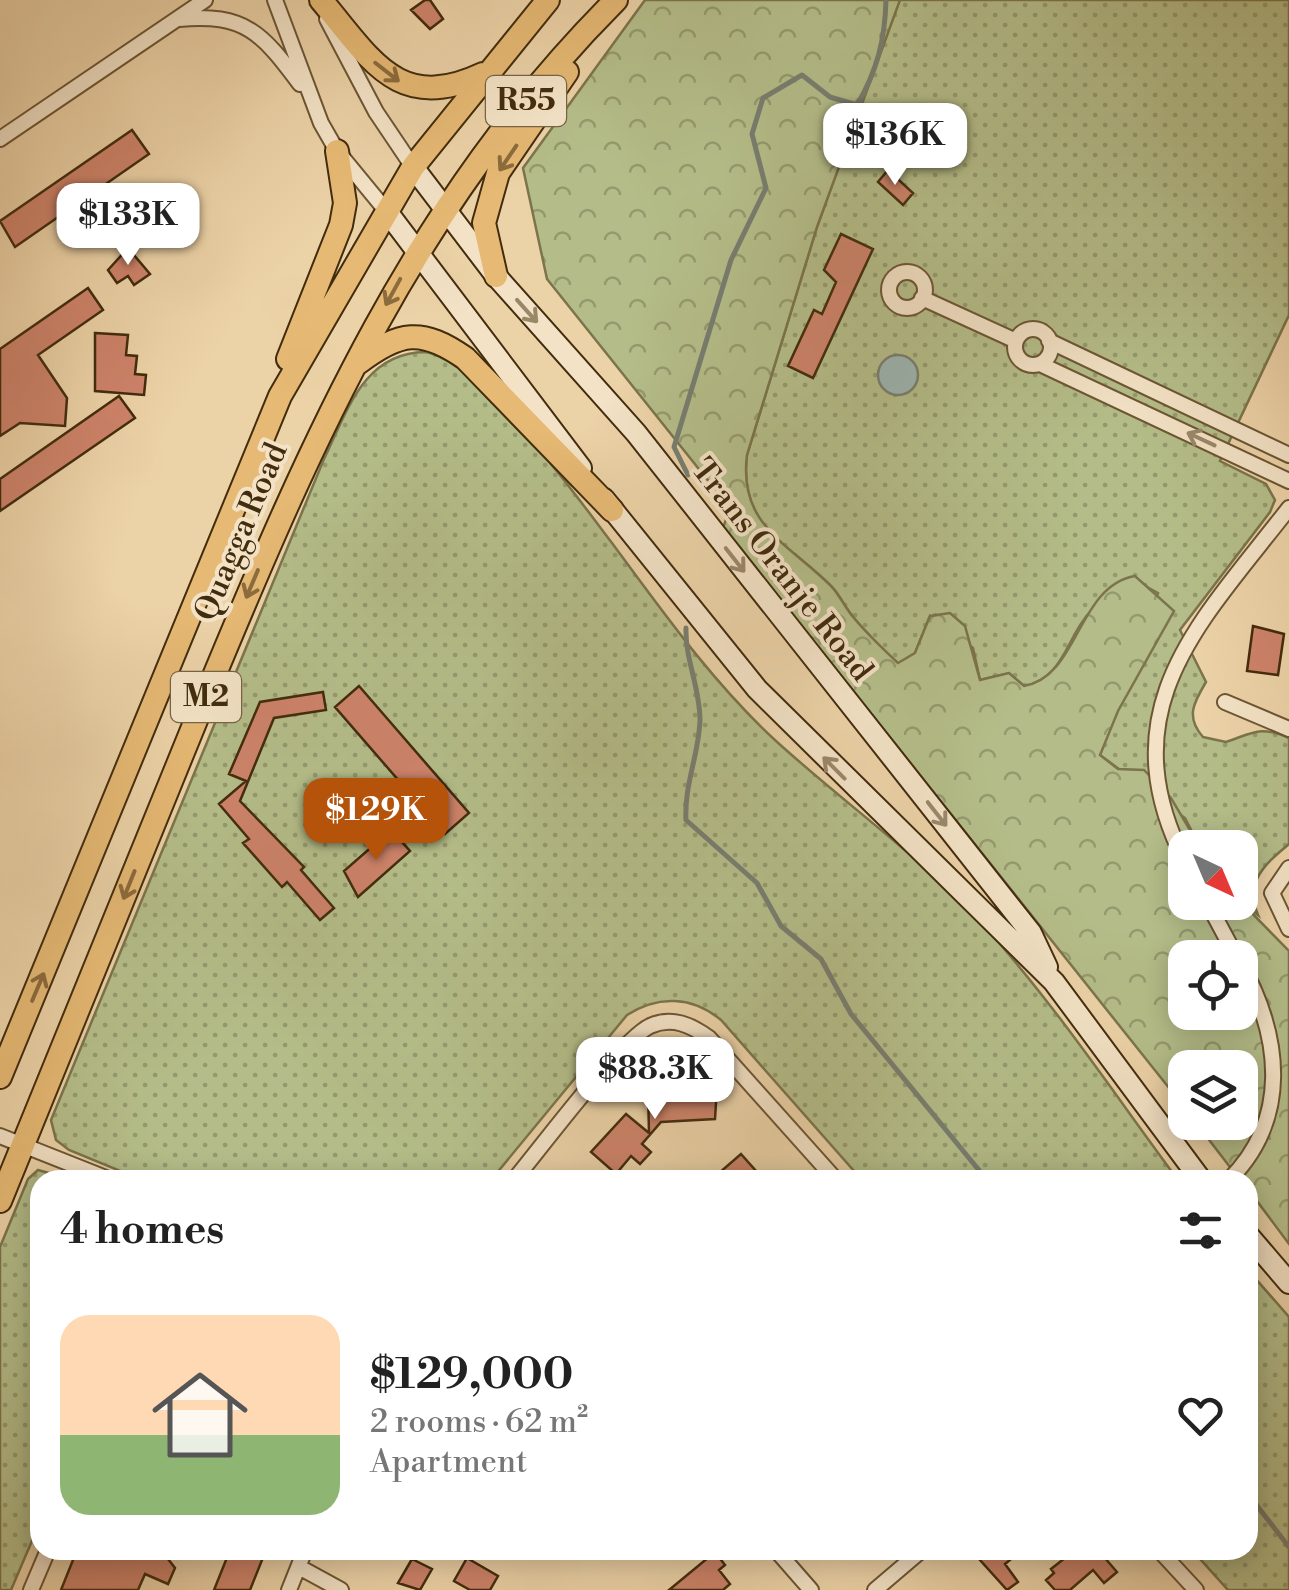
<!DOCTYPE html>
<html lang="en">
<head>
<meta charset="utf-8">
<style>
	:root { --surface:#fff; --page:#f2f2f2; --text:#222; --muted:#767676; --accent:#b45309 }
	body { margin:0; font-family:"Libre Bodoni",serif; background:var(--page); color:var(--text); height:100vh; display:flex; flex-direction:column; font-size:38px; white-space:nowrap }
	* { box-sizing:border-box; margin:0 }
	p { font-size:32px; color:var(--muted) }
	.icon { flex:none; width:55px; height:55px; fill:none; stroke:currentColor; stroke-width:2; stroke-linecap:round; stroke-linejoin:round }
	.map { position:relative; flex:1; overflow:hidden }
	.sheet { position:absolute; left:30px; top:1170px; width:1228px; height:390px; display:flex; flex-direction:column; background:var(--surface); border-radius:30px; box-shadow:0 5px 25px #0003 }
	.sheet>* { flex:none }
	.needle { width:65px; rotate:136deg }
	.fabs { position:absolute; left:1168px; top:830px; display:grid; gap:20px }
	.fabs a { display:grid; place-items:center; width:90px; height:90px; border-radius:20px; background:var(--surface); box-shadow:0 5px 25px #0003; font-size:50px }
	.price { position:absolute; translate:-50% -85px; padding:0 22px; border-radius:20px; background:#fff; color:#222; font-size:32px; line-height:65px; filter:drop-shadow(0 2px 5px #0008) }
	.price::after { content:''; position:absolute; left:50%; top:60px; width:30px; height:22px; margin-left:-15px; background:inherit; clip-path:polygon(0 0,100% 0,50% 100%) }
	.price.current { background:var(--accent); color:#fff }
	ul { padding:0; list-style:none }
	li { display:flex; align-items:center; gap:30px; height:250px; padding:0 30px }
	li span { display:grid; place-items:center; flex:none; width:280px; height:200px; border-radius:30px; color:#555 }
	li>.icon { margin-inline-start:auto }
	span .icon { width:120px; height:120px; fill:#fffc; stroke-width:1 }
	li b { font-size:42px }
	h2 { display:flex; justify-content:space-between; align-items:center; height:120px; padding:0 30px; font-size:42px }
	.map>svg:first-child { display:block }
	.grass { fill:url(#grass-dots); stroke:#7b744c; stroke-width:2.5 }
	.forest { fill:url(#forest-crowns); stroke:#7b744c; stroke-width:2.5; fill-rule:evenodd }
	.water { fill:#9cb5b1; stroke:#787e70; stroke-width:2.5 }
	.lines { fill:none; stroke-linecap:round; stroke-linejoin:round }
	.stream { stroke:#787e70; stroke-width:5 }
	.building { fill:#cd836a; stroke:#422c0e; stroke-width:2.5 }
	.street-casing { stroke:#6c5634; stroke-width:18 }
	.secondary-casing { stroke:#422c0e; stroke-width:24 }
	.primary-casing { stroke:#422c0e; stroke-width:26 }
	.street { stroke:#f3e2c6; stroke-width:14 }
	.secondary { stroke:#f3e2c6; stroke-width:20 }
	.primary { stroke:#e6b974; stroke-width:22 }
	.oneway { stroke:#8c6b3c }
	.oneway2 { stroke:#9a876a }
	.labels { text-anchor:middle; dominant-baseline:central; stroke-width:8; stroke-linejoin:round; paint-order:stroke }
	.shield { fill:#f3e2c6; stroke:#776345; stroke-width:2.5 }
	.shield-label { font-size:30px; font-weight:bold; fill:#422c0e }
	.street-label { font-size:32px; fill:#422c0e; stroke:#f3e2c6 }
</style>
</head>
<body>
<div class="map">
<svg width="1289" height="1590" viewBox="0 0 1289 1590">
	<defs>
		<pattern id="grass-dots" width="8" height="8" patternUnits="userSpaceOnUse" patternTransform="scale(2.5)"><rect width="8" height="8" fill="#b4bd89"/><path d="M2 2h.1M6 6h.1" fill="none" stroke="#949a6e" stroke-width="1.8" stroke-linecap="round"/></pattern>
		<pattern id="forest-crowns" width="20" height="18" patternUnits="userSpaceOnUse" patternTransform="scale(2.5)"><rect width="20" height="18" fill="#b4bd89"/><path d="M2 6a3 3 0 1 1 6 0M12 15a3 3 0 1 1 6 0" fill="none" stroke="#949a6e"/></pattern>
	</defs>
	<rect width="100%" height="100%" fill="#ecd2a7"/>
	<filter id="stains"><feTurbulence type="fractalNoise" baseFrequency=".002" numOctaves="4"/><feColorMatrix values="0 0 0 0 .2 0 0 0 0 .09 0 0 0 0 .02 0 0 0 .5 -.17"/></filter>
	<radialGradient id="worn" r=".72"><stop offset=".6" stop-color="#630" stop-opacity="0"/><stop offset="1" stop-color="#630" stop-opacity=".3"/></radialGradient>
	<path class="grass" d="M898,0H1289V315L1220,461L1266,484L1275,500L1270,512L1180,630L1206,682C1194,702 1185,717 1203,737L1226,742C1253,733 1260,725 1289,738V844C1265,864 1244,882 1258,915L1240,901V848L1200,847L1185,818L1100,755L1158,593L1143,585C1128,592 1106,597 1094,608C1066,634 1066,678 1024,686L1009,673L980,680L973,648L930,616L915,653L898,664C883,649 867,634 854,618C845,608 840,595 831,586C788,543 738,526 747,455L817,227Z
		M425,352C480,361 577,497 612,543C662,611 714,684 776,741C845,804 923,858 985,927C1056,1006 1115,1095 1178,1180H862L721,1020C692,996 658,995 627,1015L491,1180H142L69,1150L56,1140L51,1120L324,459C347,412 363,353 425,352Z
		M38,1170L74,1180H40V1522L11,1590H0V1247L28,1179Z
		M1248,1270L1289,1317V1590H1228L1192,1550H1248Z"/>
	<path class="forest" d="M645,0H900L817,227L747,455C738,525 788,543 831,586C840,595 845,608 854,618C867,634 883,649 898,663L915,653L930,616L950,613L965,626L980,680L1009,673L1024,686C1079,677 1077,586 1135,576L1174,611L1118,711L1100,755L1118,769L1144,770L1171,798L1200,847L1185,848V902L1240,901L1289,951V1244L1248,1189V1180H1240L1196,1123L1240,1122V1068H1185V1108L723,528L730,508L547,279L523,168ZM1185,958H1240V1012H1185Z"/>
	<path class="water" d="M878 375a20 20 0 1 1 40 0a20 20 0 1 1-40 0Z"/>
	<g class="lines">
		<path class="stream" d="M688,475L674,447L731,260L766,188L752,134L763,98L802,75L830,97L857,105C877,71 885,40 886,0
			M686,628C685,659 700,688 700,720C699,754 684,785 686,820L757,883L781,926L821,959L851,1014L987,1180
			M1248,1494L1289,1547"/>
	</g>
	<path class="building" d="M425,0H430L443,19L430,29L411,10Z
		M132,130L149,154L15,247L0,221Z
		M888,170L913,193L903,205L878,182Z
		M841,234L873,249L813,378L788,366L814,310L822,314L836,282L824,270Z
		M128,248L150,274L134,285L128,276L117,283L108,270Z
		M88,288L103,310L38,355L67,398L65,426L20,423L0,436V349Z
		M95,333L128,335L126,355L137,356L135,374L146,375L144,395L95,391Z
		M119,396L135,418L0,511V479Z
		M1253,626L1284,634L1278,675L1247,671Z
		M359,686L469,813L445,834L335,707Z
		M323,692L326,710L274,718L240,801L304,867L301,870L334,908L320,920L287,882L282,887L243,843L249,839L219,804L246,781L229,774L260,702Z
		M391,830L410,851L358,897L344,871Z
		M669,1085L717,1087L715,1119L661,1122L642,1144L651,1152L640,1164L631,1156L616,1174L591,1152L626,1114L649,1133L648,1088Z
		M741,1154L764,1180H711Z
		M77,1550H161L175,1568L168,1584L145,1574L138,1590H61Z
		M230,1550H266L250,1590H214Z
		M971,1550H1022L1005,1564L1018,1582L1007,1590Z
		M1075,1550H1098L1117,1572L1104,1583L1093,1570L1070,1590H1055L1046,1580L1054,1573L1051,1569Z
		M715,1552L725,1565L719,1570L730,1584L723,1590H669Z
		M467,1558L498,1576L490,1590H470L454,1581Z
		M412,1559L432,1569L420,1590L398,1583Z"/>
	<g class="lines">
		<defs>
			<path id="street" d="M275,0L321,123L337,151L388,213
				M179,19C245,13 262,33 300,84
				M327,19L376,112L413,167
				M0,139L205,0
				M889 290a18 18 0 1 1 36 0a18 18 0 1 1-36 0Z
				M922,298L1016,341
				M1015 347a18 18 0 1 1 36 0a18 18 0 1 1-36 0Z
				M1049,341L1289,455
				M1040,364L1289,481
				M1225,702L1289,729
				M1185,862C1107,708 1200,623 1289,508
				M1289,868L1272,893L1289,929
				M1207,902L1237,958
				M0,1136L111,1180
				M514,1180C540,1149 621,1040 650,1026C672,1016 691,1025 709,1038L836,1180
				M1229,1180C1289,1120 1283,1039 1240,962
				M776,1550L811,1590
				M1159,1550L1196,1590
				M299,1567L341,1590
				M31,1590L48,1550
				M289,1590L305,1550
				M875,1590L922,1550"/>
			<path id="secondary" d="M413,167L496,276L636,433L1031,933L1047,967
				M388,213L581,468
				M604,499L757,689L1054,982L1201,1180
				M1248,1235L1289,1283"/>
			<path id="primary" d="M321,0C371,59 398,114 483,74
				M496,276L484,223L498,173L567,72
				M288,359L341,225L345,203L337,151
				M358,363C400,331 422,328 465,358L612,510
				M0,1077L280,396L413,167L548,0
				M0,1201C69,1034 136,865 205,698C312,439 415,201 616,0"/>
		</defs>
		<use href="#street" class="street-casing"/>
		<use href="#secondary" class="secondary-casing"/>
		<use href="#primary" class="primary-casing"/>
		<use href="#street" class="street"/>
		<use href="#secondary" class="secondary"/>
		<use href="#primary" class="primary"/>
	</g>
	<defs><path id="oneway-shaft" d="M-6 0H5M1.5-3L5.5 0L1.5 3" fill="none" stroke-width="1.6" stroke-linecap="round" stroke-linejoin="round" transform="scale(2.5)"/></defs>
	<g class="oneway">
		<use href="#oneway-shaft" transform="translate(387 72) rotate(38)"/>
		<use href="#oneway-shaft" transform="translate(508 158) rotate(124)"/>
		<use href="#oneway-shaft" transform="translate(393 292) rotate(119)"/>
		<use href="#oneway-shaft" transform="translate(252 584) rotate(113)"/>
		<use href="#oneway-shaft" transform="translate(129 885) rotate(112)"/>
		<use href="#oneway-shaft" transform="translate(38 987) rotate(-67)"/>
	</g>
	<g class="oneway2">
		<use href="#oneway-shaft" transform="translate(527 311) rotate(48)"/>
		<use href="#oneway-shaft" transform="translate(1201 439) rotate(-155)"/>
		<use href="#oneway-shaft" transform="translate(735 560) rotate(52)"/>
		<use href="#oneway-shaft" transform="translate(834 768) rotate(-135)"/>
		<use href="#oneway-shaft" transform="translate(937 814) rotate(52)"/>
	</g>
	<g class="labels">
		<g class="shield">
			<rect x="486" y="76" width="80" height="50" rx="8"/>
			<rect x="171" y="672" width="70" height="50" rx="8"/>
		</g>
		<g class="shield-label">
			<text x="526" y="101">R55</text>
			<text x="206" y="697">M2</text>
		</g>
		<g class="street-label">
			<text transform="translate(241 532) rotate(-67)">Quagga Road</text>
			<text transform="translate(782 570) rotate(52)">Trans Oranje Road</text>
		</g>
	</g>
	<rect width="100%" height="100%" filter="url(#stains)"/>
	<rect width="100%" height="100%" fill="url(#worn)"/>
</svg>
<div class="fabs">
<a><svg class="needle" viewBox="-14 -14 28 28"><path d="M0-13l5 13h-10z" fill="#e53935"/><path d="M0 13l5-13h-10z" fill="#767676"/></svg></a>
<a><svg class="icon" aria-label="locate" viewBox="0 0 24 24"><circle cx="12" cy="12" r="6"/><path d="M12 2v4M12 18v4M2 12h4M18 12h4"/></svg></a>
<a><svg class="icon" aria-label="layers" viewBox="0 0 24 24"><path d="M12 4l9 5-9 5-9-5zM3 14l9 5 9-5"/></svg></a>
</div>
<b class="price" style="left:895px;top:188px">$136K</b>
<b class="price" style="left:128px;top:268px">$133K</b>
<b class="price current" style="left:376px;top:863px">$129K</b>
<b class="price" style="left:655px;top:1122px">$88.3K</b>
<section class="sheet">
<h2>4 homes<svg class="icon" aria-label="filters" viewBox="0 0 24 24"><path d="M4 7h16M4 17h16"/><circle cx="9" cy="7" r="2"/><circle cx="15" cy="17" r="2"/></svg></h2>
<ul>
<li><span style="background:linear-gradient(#ffd9b3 60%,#8fb573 0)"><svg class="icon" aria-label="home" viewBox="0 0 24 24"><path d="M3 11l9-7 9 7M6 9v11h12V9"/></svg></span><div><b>$129,000</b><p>2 rooms · 62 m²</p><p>Apartment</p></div><svg class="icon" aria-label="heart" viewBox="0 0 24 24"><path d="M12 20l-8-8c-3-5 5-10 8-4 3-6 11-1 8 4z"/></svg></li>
</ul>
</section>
</div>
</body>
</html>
